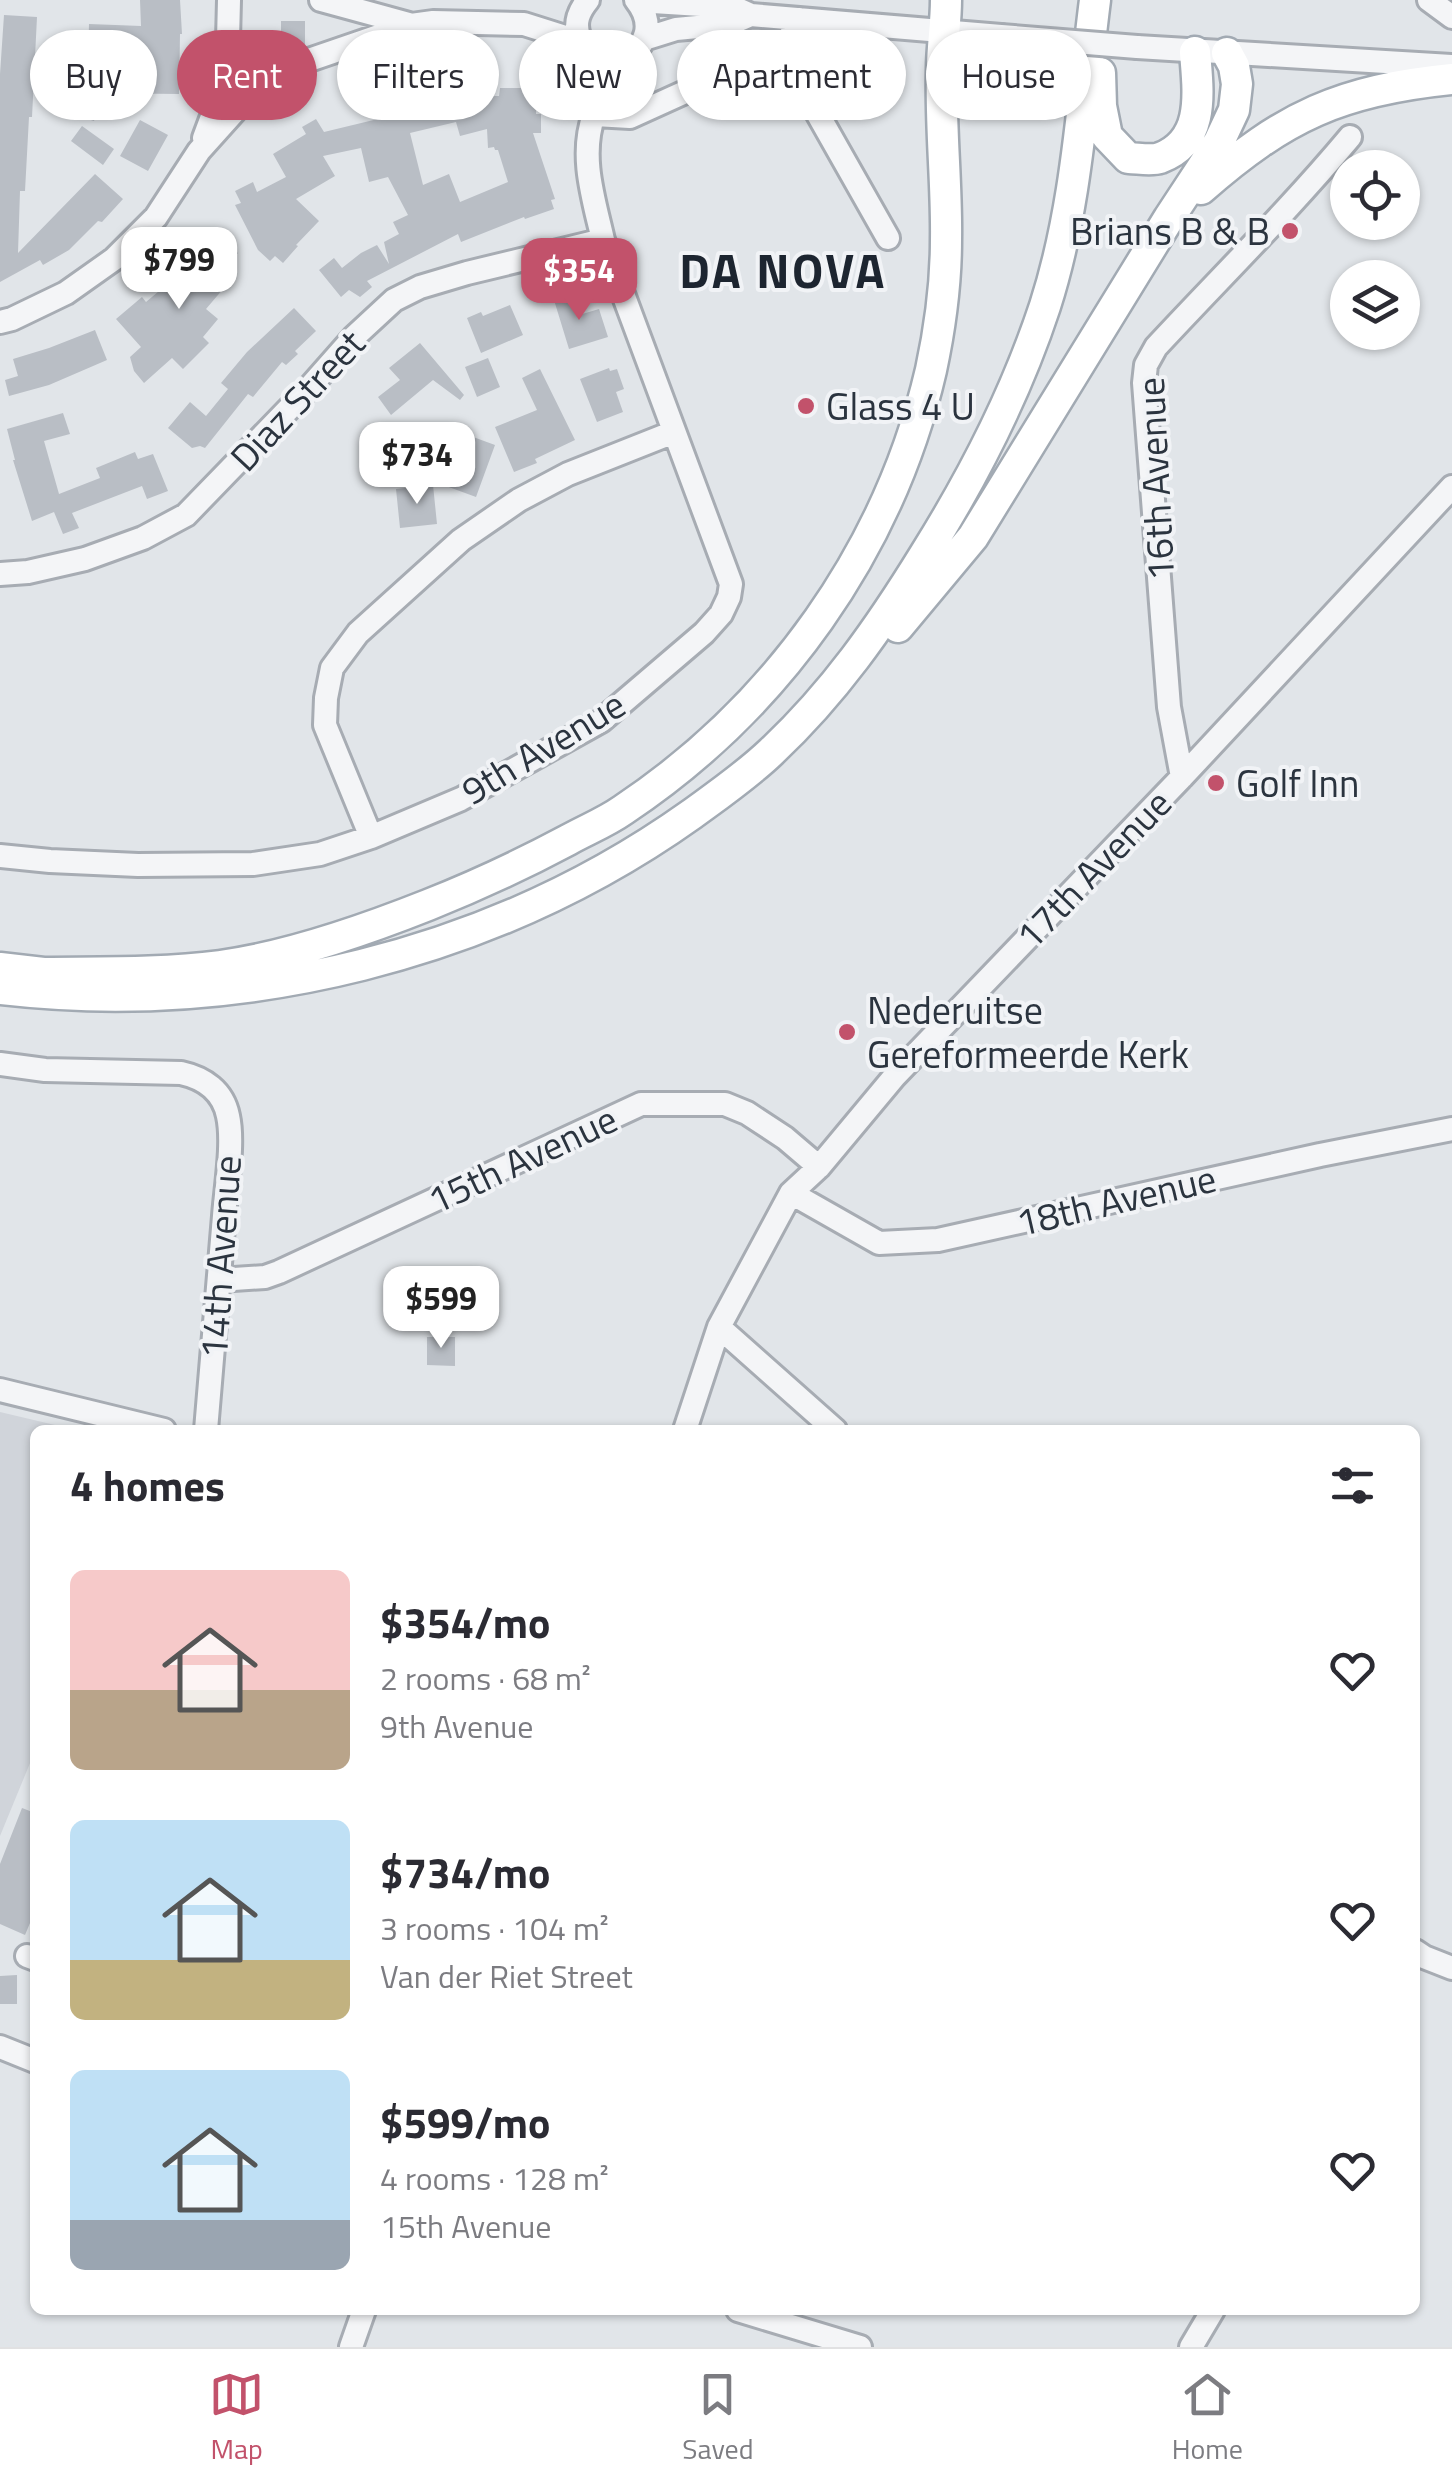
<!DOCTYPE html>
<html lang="en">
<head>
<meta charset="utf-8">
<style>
	:root { --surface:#fff; --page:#f2f2f3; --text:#2b2b33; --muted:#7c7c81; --line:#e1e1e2; --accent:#c2526b }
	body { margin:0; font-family:"Titillium Web",sans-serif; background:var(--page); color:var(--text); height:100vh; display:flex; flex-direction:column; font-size:38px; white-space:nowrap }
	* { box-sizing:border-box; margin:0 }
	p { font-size:32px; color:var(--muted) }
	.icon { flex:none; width:55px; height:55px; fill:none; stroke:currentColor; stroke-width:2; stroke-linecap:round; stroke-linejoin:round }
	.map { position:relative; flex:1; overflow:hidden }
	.panel { position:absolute; left:30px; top:1425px; width:1390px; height:890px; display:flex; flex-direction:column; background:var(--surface); border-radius:15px; box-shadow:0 2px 8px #0004 }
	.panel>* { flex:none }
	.banner { position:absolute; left:30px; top:30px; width:1392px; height:90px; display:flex; gap:20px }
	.tools { position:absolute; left:1330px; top:150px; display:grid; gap:20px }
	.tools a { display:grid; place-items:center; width:90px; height:90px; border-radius:50%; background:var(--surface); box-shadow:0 2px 8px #0004; font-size:50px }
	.price { position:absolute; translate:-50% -85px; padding:0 22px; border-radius:20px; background:#fff; color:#222; font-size:32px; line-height:65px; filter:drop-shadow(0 2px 5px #0008) }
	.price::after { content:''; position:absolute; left:50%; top:60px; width:30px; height:22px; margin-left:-15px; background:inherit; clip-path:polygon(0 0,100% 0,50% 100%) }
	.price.selected { background:var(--accent); color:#fff }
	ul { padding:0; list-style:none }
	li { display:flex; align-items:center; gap:30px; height:250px; padding:0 40px }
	li span { display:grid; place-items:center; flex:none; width:280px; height:200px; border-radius:15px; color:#555 }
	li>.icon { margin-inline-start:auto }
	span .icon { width:120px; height:120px; fill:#fffc; stroke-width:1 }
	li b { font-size:42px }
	h2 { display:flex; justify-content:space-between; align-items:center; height:120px; padding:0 40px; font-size:42px }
	.chip { padding:0 35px; border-radius:45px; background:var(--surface); box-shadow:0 2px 8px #0004; font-size:35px; line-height:90px }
	.chip.selected { background:var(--accent); color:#fff }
	.tabs { display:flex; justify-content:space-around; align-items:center; height:140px; border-top:2px solid var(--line); background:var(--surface); font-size:28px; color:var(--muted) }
	.tabs a { display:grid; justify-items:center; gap:5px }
	.tabs .selected { color:var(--accent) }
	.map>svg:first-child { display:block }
	.built { fill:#d0d4da }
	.building { fill:#b9bec5; fill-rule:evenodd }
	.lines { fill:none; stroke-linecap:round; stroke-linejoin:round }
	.minor-casing { stroke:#a7acb3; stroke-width:28 }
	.major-casing { stroke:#a2aab3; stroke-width:35 }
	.minor { stroke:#f4f5f7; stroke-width:22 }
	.major { stroke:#fff; stroke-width:30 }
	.minor-bridge-casing { stroke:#a7acb3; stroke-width:28; stroke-linecap:butt }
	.minor-bridge { stroke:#f4f5f7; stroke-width:22 }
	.poi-dot { fill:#c2526b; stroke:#f1f3f6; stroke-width:4 }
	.labels { text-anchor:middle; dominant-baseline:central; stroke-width:8; stroke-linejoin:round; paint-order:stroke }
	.poi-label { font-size:38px; fill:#2b343f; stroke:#f1f3f6; text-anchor:start }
	.street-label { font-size:38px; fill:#2b343f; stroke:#f1f3f6 }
	.district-label { font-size:48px; font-weight:bold; letter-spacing:2.5px; fill:#1d2530; stroke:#f1f3f6 }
</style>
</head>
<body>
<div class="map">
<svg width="1452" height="2347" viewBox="0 0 1452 2347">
	<rect width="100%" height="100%" fill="#e1e5e9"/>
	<path class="built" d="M0,1412L76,1430H35V1751L0,1836Z"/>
	<path class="building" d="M140,0H180L182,34H180L179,94L90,93L101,99L94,121L72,114L88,64L89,24L141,26Z
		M4,15L37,17L32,117H29L25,191H20L18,253L95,174L123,199L102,222L98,221L69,250L43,265L40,260L0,282V74Z
		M281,21H305V45L281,49Z
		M460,60L469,96H499L500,88H537L536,114H541V133H533L555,199L551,200L554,209L525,219L524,217L461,242L458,234L367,281L372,287L360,297L349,290L341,297L319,270L334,258L342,268L361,253L377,245L389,264L384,242L399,234L393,222L408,215L388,177L369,182L361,148L323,156L335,176L296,199L319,221L296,245L298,246L283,263L275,256L270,261L258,250L235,205L241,203L235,191L253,182L257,192L286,177L273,154L306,134L302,127L316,119L324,132L415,110L412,99L449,90L443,64ZM456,122L460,136L487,129L488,148L494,147L495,150H498L508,182L460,202L449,174L423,185L410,133Z
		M140,120L168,135L148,171L120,156Z
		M82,126L114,149L103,165L71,141Z
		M214,234L238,253L226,267L235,275L206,309L218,319L203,337L209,343L183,369L172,358L144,383L134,371L130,357L141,347L116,319L142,297L146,302L184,270Z
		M573,294L579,315L599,309L608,337L569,349L554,300Z
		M510,305L523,335L481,353L467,318L481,312L483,316Z
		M294,308L316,331L295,351L298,354L286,365L282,362L253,397L248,394L205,448L200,446L192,448L168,428L190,402L206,416L228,389L221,383L247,352Z
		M95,330L107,360L49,385L9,396L5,380L18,376L13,359L49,348Z
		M420,343L464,395L460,400L433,380L391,415L378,397L400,380L389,368Z
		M488,358L500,387L477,397L465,367Z
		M609,368L610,371L617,369L624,389L616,392L623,412L597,422L580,379Z
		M540,369L575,440L535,459L537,463L514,472L495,427L537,410L522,378Z
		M63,413L70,434L44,441L59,494L100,478L96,468L135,452L138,459L153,454L168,491L147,499L142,486L72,513L79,528L63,534L54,512L32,521L13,460H15L7,429Z
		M465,434L495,445L476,497L446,486Z
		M433,485L437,524L400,528L396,489Z
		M427,1337H455V1366L427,1365Z
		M22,1808L35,1813V1911L25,1935L0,1924V1864Z
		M17,1975V2004H0V1976Z"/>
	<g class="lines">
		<defs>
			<path id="minor" d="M321,0L409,24
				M588,0C579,11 574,22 579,36C595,86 675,49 636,0
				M1429,0L1452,17
				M637,1L733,7L751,15L1001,36
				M799,19L787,42L790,65L888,238
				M644,39L676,29L730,24L751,15
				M1137,47L1452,66
				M595,115L630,117L749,63L787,53
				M204,138L223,87L228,40L229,0
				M0,322L12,319L66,293L114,259L156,217L199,151L243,102L277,71L411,25L433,22L524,24L581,42
				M0,574L28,572L85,559L143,538L186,515L309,388L354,337L394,300L420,287L467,273L603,240
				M1182,777L1169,707L1144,383L1146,365L1156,347C1221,277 1289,210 1350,137
				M371,837L325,725L326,698L332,668L358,633L461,540L519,500L568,474L674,432
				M0,856L50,861L138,865L253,864L320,854L371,837L461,799L601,721L704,633L721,614L729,597L731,584L603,240C594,200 579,156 594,115C602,96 614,77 623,58
				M0,1064L45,1070L181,1073C204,1078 223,1091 228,1116C234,1143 226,1188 224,1216C218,1287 212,1359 206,1430
				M791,1193L879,1243L938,1240L1320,1155L1452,1129
				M219,1280L265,1277L279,1272L641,1104H725L747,1113L785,1138L819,1167
				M719,1327L835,1430
				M0,1390L164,1430
				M685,1430L719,1327L791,1193L819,1167L894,1077L1182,777L1452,487
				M1415,1951L1424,1957L1452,1968
				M27,1956L35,1959
				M0,2047L35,2061
				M738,2310L860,2347
				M351,2347L364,2310
				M1191,2347L1213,2310"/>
			<path id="major" d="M1100,73L1101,106L1107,136L1128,158C1137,158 1151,161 1160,158C1206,141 1198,91 1195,52
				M1201,189C1284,116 1341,90 1452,79
				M898,627L973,537L1169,218L1219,142L1234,110L1237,84L1234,66L1227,53
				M0,968L52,974
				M34,973C96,972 159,974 220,966C287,957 365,930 428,905C476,886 523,864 568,840C586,830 606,822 623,810C776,708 889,551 931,370C940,328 946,283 946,240C947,183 940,126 942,69C942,46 946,23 946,0
				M0,989C241,1017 494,955 692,814C718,795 747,775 771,752C834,693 880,627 925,554C974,476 1016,394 1045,306C1077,207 1082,102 1095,0"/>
		</defs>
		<use href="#minor" class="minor-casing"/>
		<use href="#major" class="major-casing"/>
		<use href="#minor" class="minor"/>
		<use href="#major" class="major"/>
		<defs>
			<path id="minor-bridge" d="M1001,36L1137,47"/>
		</defs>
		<use href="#minor-bridge" class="minor-bridge-casing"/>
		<use href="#minor-bridge" class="minor-bridge"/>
	</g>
	<g class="poi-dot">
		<circle cx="1290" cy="231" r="10"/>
		<circle cx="806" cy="406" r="10"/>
		<circle cx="1216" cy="783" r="10"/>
		<circle cx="847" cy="1032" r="10"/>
	</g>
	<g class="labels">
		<g class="poi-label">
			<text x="1270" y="231" text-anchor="end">Brians B &amp; B</text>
			<text x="826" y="406">Glass 4 U</text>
			<text x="1236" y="783">Golf Inn</text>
			<text x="867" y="1010">Nederuitse<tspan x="867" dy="44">Gereformeerde Kerk</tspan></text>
		</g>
		<g class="street-label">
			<text transform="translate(297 400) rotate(-47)">Diaz Street</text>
			<text transform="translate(1155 479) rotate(-93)">16th Avenue</text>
			<text transform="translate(543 747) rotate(-31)">9th Avenue</text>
			<text transform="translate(1093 869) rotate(-46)">17th Avenue</text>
			<text transform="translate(522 1159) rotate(-25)">15th Avenue</text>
			<text transform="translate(1116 1200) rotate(-13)">18th Avenue</text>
			<text transform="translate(220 1257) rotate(-86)">14th Avenue</text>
		</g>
		<g class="district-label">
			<text x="783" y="270">DA NOVA</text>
		</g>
	</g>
</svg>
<div class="tools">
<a><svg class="icon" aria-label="locate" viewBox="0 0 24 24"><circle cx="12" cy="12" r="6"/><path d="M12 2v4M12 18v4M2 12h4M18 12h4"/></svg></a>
<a><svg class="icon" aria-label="layers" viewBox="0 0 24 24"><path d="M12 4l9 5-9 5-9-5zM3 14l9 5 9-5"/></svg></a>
</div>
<b class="price" style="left:179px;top:312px">$799</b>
<b class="price selected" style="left:579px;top:323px">$354</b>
<b class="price" style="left:417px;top:507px">$734</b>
<b class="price" style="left:441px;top:1351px">$599</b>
<div class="banner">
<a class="chip">Buy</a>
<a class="chip selected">Rent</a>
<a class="chip">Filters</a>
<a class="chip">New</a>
<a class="chip">Apartment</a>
<a class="chip">House</a>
</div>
<section class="panel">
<h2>4 homes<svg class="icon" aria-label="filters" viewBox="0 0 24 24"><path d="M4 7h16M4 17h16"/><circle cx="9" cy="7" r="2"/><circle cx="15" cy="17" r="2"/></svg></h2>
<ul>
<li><span style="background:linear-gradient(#f6c9c9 60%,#b9a48a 0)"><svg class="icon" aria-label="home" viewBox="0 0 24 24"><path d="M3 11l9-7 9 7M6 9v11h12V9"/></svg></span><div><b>$354/mo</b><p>2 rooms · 68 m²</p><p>9th Avenue</p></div><svg class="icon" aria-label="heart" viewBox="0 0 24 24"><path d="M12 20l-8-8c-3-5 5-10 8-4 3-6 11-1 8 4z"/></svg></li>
<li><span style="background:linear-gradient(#bfe0f5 70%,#c2b280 0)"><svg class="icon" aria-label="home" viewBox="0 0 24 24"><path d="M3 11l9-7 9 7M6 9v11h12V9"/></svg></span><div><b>$734/mo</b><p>3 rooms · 104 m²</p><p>Van der Riet Street</p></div><svg class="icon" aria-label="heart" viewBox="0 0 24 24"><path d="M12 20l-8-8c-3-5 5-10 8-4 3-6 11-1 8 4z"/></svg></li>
<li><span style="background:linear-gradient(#bfe0f5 75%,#9aa5b1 0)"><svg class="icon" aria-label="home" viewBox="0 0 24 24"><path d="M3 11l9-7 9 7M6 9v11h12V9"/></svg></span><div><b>$599/mo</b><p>4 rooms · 128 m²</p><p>15th Avenue</p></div><svg class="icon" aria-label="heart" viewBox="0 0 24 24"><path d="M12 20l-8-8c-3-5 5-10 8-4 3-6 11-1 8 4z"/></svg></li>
</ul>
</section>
</div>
<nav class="tabs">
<a class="selected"><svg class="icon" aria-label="map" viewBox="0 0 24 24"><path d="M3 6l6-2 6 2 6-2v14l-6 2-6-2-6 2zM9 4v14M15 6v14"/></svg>Map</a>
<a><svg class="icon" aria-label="saved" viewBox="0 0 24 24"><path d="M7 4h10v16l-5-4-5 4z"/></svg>Saved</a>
<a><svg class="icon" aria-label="home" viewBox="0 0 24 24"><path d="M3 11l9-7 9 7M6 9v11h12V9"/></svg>Home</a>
</nav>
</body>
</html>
